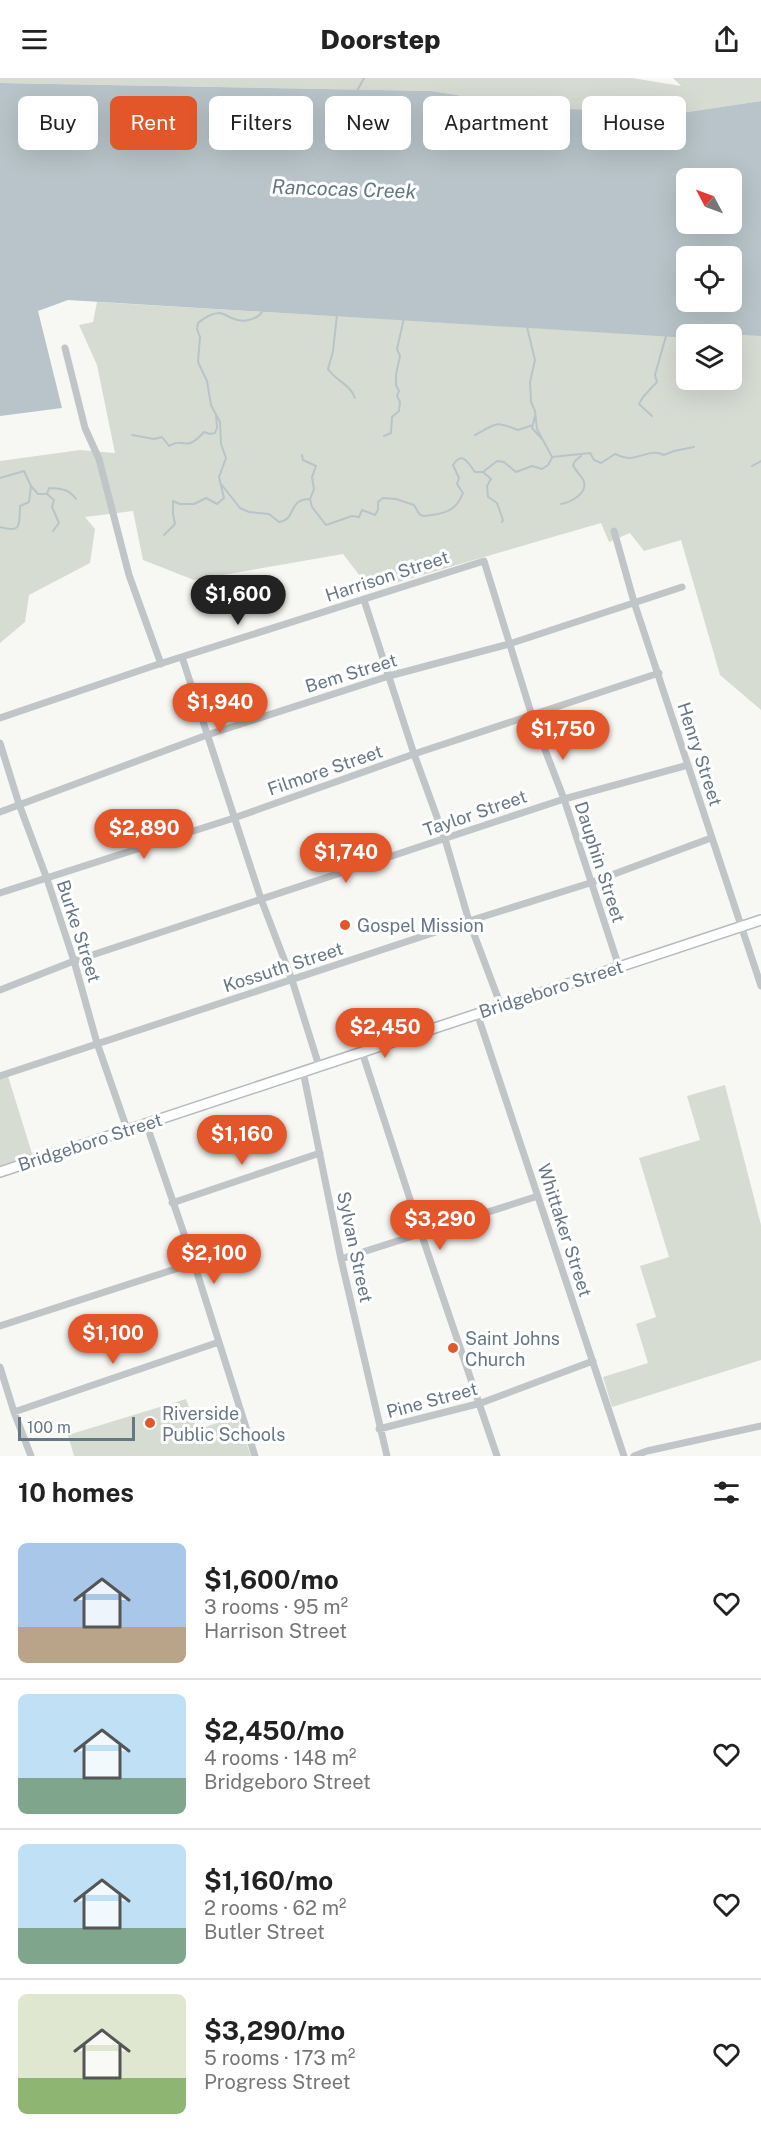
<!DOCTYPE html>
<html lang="en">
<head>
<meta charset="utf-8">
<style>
	:root { --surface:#fff; --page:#f2f2f2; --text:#222; --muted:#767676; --line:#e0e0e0; --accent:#e35629 }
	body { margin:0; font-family:"Public Sans",sans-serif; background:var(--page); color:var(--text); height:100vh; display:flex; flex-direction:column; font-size:22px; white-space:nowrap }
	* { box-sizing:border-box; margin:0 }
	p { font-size:20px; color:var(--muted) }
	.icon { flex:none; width:33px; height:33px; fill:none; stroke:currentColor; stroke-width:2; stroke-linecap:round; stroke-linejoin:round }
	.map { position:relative; height:1378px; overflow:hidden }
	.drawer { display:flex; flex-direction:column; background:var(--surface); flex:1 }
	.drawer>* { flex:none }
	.hud { position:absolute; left:18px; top:18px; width:726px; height:54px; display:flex; gap:12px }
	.needle { width:39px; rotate:311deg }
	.buttons { position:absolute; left:676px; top:90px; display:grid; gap:12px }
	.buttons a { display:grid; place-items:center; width:66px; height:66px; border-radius:9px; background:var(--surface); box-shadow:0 6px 24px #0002; font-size:30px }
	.scale { position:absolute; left:18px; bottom:15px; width:117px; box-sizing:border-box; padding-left:6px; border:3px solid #667785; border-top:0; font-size:16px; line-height:21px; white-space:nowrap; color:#667785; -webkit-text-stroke:4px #fff; paint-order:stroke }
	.price { position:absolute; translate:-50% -51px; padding:0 14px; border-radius:21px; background:var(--accent); color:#fff; font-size:20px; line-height:39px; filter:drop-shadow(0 2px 3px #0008) }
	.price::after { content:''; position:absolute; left:50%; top:36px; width:18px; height:14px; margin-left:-9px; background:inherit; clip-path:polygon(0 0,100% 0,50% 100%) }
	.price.active { background:#222; color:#fff }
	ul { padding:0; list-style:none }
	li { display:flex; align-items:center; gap:18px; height:150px; padding:0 18px }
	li+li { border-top:2px solid var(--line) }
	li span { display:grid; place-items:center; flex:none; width:168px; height:120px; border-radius:9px; color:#555 }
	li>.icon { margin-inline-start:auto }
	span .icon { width:72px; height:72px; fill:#fffc; stroke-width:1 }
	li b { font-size:26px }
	h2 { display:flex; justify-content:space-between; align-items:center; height:72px; padding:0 18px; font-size:26px }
	.pill { padding:0 21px; border-radius:9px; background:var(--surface); box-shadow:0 6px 24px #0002; font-size:21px; line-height:54px }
	.pill.active { background:var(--accent); color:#fff }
	header { display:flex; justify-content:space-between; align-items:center; height:78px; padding:0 18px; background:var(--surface); font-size:27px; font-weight:800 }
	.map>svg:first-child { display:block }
	.green { fill:#d7dcd3 }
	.water { fill:#b8c4c9; fill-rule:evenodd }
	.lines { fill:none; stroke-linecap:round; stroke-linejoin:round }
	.stream { stroke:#b8c4c9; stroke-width:2 }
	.secondary-casing { stroke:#b5babf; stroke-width:12 }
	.minor { stroke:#c0c5c8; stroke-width:7 }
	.secondary { stroke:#fff; stroke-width:9 }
	.poi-dot { fill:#e35629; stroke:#fff; stroke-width:2 }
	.labels { text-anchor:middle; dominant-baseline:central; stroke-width:6; stroke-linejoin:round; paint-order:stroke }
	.street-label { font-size:18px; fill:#667785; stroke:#fff }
	.poi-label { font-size:18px; fill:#667785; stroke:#fff; text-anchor:start }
	.water-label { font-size:20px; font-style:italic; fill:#627881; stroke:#fff }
</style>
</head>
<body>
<header><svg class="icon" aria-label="menu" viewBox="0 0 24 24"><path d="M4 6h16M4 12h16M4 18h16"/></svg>Doorstep<svg class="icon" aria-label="share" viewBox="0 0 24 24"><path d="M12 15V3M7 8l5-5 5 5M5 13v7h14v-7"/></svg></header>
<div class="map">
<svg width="761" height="1378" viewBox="0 0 761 1378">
	<rect width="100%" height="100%" fill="#f7f7f4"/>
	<path class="green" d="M0,0H632L681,8L673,0H761V23L674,36L529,29L432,13L0,5Z
		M97,224L687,259V302H732V258H761V632L720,597L681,462L644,473L630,455L609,464L601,445L371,512L343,476L194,502L143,482L133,433L85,439L95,451L90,485L29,517L25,544L0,565V383L80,372L115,375L97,287L79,247L93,244Z
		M7,995L34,1082L0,1094V998Z
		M725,1007L761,1147V1282L612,1329L603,1299L648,1285L636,1246L656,1239L640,1188L669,1179L639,1080L700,1062L687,1018Z
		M186,1321L197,1352L237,1338L251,1378H74L68,1357Z"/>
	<path class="water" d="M0,5L432,13L529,29L674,36L761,23V258L687,256V259H674L68,222L38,233L62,330L0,338ZM687,100H732V146H687ZM687,178H732V224H687Z"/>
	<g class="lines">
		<path class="stream" d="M357,13L364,0
			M337,237L333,273L328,291C336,303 350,306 355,320
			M527,249L535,282L530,304L531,324L535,333L537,351L552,379
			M535,338L532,350L542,361
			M652,338L639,326L643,319L657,304L655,297L666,258
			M132,357L154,361L162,359L169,368C186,358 184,376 204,354L210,356L215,355L217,350L216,336
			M475,357C497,346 493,342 518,352L533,347
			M384,358L391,355L392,339L399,333L400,324L397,318L399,313L396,307V296L400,278L397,271L404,240
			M302,377L303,382L316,388L312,399L314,411L310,421L312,429L326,447L352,438L359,439L362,432L375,437L378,432V424L383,420L396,421L414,427L420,437L424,438C443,436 456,434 463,415L457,406L459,400L453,387C463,371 469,387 475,394H483L491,401L487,408L488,419L497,425L503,442L502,444
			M552,379L590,375L594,382L601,385L615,376C620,378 624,380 630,380C642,379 652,371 664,377L674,373L694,369
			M752,388L761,383
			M483,394L497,383L504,384L516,394L532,388L542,391L548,387L552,380
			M0,400L24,393L31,408L29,424L20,428C19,445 23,456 0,449
			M221,406L240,430L249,434L269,436L279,444C297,442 287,421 310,421
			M31,408L38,416H47L54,422L52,429L59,445L53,453
			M47,416L49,410C60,411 68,410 76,421
			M561,426C571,424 587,416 584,404C582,398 576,394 573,387L575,383L581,378
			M164,457L175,446L173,436V423L180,426H194L206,420L217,426L224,420L219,399L226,380L221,366L220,344L211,327L207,303L198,284L200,259L197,251L198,245C204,240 212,235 220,235C226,236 231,241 238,242C246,244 259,241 263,232"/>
		<defs>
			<path id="secondary" d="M0,1094L761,842"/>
		</defs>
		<use href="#secondary" class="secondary-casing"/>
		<path class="minor" d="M65,270L85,350L99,381L129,497L161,586
			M614,453L634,524L761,908
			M364,522L414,676L445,761L469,843L501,928
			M182,579L261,821L292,902L319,988
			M0,640L153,588L484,483L532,638L564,721L619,889
			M0,665L19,726L47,801L74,883L97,965L127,1051
			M0,734L207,657L389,598L509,566L682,509
			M0,815L234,740L414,676L659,595
			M0,912L74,883L564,721L688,687
			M477,935L624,1378
			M362,974L421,1155L497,1378
			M303,993L341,1181L387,1378
			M0,998L469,843L590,805L711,760
			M146,1045L194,1185L255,1378
			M172,1125L320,1075
			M341,1181L538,1118
			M0,1248L194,1185
			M0,1289L14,1334L31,1378
			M14,1334L219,1264
			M379,1351L481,1325L593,1283
			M634,1378L647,1373L761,1348"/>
		<use href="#secondary" class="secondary"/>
	</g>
	<g class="poi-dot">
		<circle cx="345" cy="847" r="6"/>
		<circle cx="453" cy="1270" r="6"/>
		<circle cx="150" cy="1345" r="6"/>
	</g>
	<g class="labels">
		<g class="street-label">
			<text transform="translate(387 498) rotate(-18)">Harrison Street</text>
			<text transform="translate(351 595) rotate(-17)">Bem Street</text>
			<text transform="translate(700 676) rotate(72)">Henry Street</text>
			<text transform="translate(325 692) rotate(-19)">Filmore Street</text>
			<text transform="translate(475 735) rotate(-19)">Taylor Street</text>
			<text transform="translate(600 784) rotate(72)">Dauphin Street</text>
			<text transform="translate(79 853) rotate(72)">Burke Street</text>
			<text transform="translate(283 889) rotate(-18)">Kossuth Street</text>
			<text transform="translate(551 911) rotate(-18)">Bridgeboro Street</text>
			<text transform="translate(90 1064) rotate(-18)">Bridgeboro Street</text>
			<text transform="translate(565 1152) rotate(72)">Whittaker Street</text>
			<text transform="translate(355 1169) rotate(78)">Sylvan Street</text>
			<text transform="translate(432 1322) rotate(-15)">Pine Street</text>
		</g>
		<g class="poi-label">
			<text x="357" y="847">Gospel Mission</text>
			<text x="465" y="1260">Saint Johns<tspan x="465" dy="21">Church</tspan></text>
			<text x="162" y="1335">Riverside<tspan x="162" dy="21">Public Schools</tspan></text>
		</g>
		<g class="water-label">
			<text transform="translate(344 111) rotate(2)">Rancocas Creek</text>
		</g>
	</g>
</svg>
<div class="buttons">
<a><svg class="needle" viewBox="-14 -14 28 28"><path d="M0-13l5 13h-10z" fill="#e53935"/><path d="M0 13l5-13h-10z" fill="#767676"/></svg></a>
<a><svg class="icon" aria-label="locate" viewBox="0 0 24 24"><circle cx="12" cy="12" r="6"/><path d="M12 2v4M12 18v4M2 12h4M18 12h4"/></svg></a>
<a><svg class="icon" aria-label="layers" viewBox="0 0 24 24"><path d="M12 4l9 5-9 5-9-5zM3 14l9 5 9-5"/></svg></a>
</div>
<div class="scale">100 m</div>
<b class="price active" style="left:238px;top:548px">$1,600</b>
<b class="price" style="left:220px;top:656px">$1,940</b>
<b class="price" style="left:563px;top:683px">$1,750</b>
<b class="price" style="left:144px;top:782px">$2,890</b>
<b class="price" style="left:346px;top:806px">$1,740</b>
<b class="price" style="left:385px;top:981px">$2,450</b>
<b class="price" style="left:242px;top:1088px">$1,160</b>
<b class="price" style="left:440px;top:1173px">$3,290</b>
<b class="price" style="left:214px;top:1207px">$2,100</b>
<b class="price" style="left:113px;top:1287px">$1,100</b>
<div class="hud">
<a class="pill">Buy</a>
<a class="pill active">Rent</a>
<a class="pill">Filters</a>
<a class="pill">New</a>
<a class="pill">Apartment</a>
<a class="pill">House</a>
</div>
</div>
<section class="drawer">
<h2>10 homes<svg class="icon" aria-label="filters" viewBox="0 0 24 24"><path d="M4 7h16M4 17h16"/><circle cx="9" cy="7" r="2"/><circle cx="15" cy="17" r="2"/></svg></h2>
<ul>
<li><span style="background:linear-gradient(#a9c7e8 70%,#b9a48a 0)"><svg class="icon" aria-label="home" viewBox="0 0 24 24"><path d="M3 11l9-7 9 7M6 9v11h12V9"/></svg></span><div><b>$1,600/mo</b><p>3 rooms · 95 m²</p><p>Harrison Street</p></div><svg class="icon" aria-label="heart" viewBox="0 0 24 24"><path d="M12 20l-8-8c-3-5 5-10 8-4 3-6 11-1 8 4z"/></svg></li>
<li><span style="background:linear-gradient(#bfe0f5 70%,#7fa58c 0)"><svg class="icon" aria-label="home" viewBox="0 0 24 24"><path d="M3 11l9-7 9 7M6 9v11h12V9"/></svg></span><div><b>$2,450/mo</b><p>4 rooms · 148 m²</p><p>Bridgeboro Street</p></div><svg class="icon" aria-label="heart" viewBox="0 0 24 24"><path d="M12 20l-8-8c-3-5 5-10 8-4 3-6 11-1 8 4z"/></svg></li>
<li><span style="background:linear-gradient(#bfe0f5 70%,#7fa58c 0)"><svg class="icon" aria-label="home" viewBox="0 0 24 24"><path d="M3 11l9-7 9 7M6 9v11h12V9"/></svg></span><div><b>$1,160/mo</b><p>2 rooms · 62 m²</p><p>Butler Street</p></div><svg class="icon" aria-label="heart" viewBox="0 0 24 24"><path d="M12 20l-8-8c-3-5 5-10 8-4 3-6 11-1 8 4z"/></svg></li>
<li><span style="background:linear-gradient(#dfe7d0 70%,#8fb573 0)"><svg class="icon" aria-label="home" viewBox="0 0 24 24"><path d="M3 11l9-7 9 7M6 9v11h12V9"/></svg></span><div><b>$3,290/mo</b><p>5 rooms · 173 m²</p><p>Progress Street</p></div><svg class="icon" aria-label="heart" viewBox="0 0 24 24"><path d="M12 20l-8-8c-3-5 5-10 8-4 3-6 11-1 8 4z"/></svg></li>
</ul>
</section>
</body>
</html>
